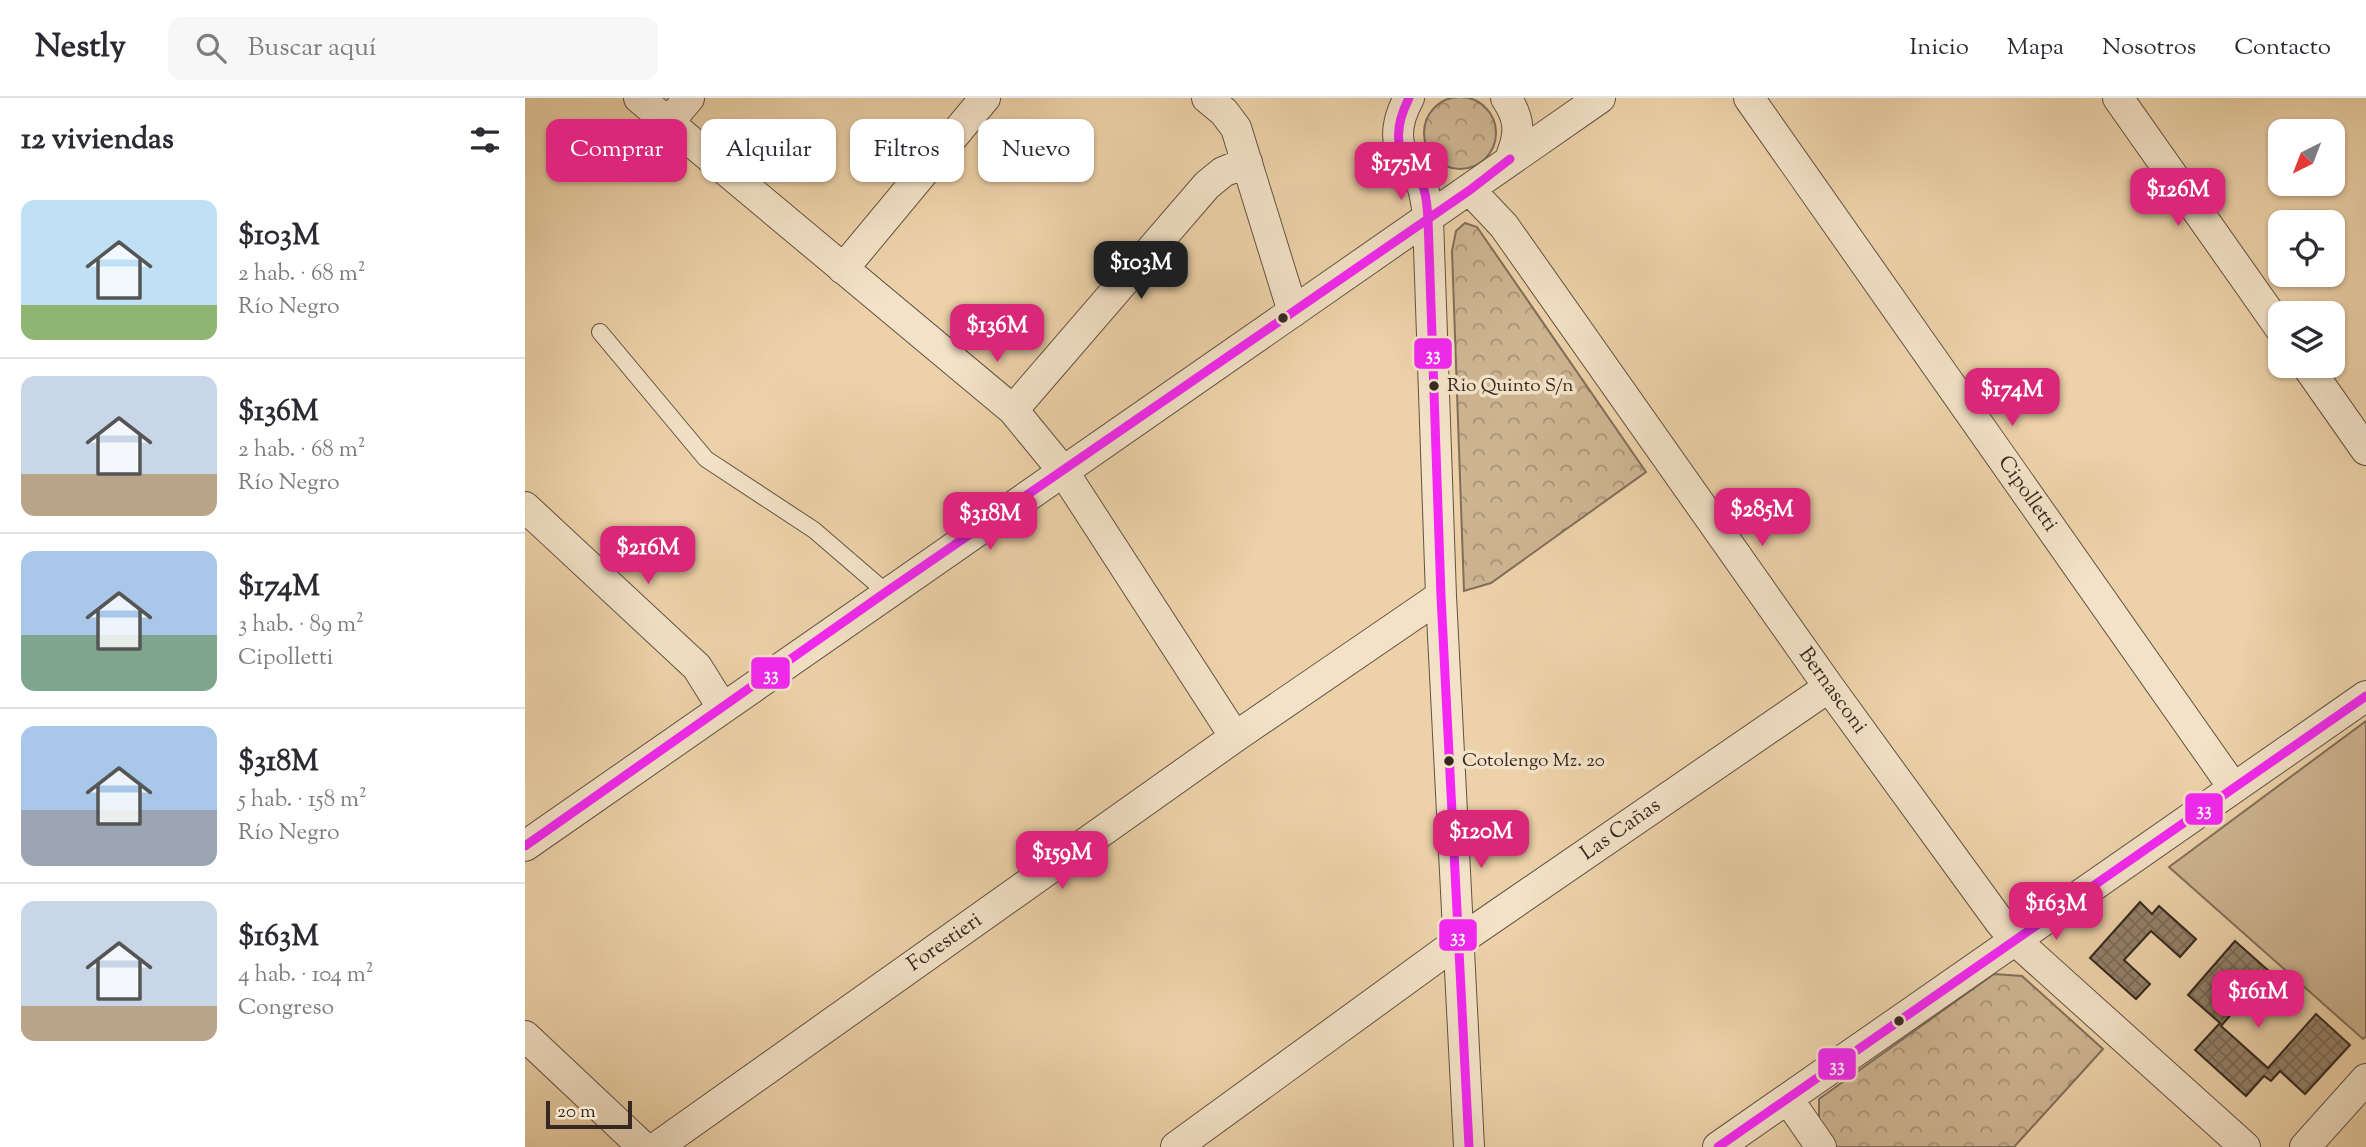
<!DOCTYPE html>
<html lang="es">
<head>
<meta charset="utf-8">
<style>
	:root { --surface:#fff; --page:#f7f7f7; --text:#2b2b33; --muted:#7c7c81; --line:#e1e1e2; --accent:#db2777 }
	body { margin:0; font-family:"Sorts Mill Goudy",serif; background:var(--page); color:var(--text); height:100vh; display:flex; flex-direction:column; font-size:26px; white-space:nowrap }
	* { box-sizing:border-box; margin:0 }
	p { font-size:23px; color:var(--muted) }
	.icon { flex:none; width:38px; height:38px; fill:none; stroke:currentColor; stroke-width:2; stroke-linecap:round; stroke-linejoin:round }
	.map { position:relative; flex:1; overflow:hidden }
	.drawer { display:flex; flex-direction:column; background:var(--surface); width:525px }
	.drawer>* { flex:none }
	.top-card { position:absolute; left:21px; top:21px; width:665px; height:63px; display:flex; gap:14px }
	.needle { width:46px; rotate:222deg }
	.controls { position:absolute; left:1743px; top:21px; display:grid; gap:14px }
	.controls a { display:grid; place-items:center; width:77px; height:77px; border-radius:14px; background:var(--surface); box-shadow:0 2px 5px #0004; font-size:35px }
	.scale { position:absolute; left:21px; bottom:18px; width:86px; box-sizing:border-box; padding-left:7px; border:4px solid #342821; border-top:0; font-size:19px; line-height:24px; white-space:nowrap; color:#342821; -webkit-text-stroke:5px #f3e2c7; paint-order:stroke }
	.price { position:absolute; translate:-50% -60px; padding:0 16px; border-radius:14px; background:var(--accent); color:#fff; font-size:23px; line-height:46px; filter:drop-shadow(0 2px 4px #0008) }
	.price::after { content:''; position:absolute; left:50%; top:42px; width:21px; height:16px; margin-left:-10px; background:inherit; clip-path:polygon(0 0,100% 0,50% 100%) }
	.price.on { background:#222; color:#fff }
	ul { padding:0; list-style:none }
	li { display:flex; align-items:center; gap:21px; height:175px; padding:0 21px }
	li+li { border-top:2px solid var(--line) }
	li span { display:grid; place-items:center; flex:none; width:196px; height:140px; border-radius:14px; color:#555 }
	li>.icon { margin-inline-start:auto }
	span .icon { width:84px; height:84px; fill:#fffc; stroke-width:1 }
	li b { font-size:30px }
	h2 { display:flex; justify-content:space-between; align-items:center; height:84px; padding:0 21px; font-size:30px }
	.tag { padding:0 24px; border-radius:14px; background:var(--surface); box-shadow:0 2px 5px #0004; font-size:24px; line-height:63px }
	.tag.on { background:var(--accent); color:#fff }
	header { display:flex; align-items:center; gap:42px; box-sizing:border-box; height:98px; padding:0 35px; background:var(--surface); border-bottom:2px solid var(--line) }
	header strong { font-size:33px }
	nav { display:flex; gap:38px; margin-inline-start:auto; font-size:24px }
	.search { width:490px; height:63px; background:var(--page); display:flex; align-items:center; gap:18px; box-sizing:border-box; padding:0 24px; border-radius:14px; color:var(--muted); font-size:26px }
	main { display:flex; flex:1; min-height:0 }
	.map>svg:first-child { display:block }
	.forest { fill:url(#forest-crowns); stroke:#816e5a; stroke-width:2 }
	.garden { fill:#ceb592; stroke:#816e5a; stroke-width:2 }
	.building { fill:url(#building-cross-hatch); stroke:#342821; stroke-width:2 }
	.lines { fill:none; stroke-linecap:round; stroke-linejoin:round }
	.lane-casing { stroke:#625243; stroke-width:18 }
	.street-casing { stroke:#625243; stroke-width:32 }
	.lane { stroke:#f3e2c7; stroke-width:16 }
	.street { stroke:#f3e2c7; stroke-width:30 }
	.bus-1-casing { stroke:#f3e2c7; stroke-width:14 }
	.bus-1 { stroke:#f427f4; stroke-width:9 }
	.bus-dot { fill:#342821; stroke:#f3e2c7; stroke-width:2.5 }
	.labels { text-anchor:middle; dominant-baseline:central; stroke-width:7; stroke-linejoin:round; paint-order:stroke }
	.bus-label { font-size:19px; fill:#342821; stroke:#f3e2c7; text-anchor:start }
	.street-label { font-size:21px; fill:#342821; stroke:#f3e2c7 }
	.line-badge { stroke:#f3e2c7; stroke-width:2.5 }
	.badge-label { font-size:19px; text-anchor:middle; font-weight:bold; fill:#fff }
</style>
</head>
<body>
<header>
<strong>Nestly</strong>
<div class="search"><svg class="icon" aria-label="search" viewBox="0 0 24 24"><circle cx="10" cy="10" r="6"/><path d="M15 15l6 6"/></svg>Buscar aquí</div>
<nav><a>Inicio</a><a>Mapa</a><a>Nosotros</a><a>Contacto</a></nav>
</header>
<main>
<section class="drawer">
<h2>12 viviendas<svg class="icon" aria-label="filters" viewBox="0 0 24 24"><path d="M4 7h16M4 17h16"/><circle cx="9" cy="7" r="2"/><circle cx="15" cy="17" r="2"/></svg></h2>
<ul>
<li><span style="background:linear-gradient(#bfe0f5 75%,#8fb573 0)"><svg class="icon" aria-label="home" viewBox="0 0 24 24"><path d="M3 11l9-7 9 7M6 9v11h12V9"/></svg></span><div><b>$103M</b><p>2 hab. · 68 m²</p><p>Río Negro</p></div></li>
<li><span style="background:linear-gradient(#c9d6e8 70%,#b9a48a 0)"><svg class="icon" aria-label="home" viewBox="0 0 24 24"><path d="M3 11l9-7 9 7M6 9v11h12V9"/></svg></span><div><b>$136M</b><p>2 hab. · 68 m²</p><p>Río Negro</p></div></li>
<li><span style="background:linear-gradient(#a9c7e8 60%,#7fa58c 0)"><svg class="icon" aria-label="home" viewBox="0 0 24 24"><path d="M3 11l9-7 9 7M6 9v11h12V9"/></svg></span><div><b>$174M</b><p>3 hab. · 89 m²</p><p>Cipolletti</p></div></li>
<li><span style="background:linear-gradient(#a9c7e8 60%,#9aa5b1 0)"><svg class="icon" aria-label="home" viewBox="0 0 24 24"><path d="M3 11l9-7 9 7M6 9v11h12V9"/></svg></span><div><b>$318M</b><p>5 hab. · 158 m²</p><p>Río Negro</p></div></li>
<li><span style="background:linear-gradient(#c9d6e8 75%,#b9a48a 0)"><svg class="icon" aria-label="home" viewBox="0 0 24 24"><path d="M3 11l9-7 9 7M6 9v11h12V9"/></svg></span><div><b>$163M</b><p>4 hab. · 104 m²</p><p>Congreso</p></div></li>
</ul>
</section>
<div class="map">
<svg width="1841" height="1049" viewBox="0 0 1841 1049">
	<defs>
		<pattern id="forest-crowns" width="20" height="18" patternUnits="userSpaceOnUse" patternTransform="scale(1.75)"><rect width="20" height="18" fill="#ceb592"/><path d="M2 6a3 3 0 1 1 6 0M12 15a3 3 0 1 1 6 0" fill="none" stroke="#a89377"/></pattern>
		<pattern id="building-cross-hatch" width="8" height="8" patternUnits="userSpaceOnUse" patternTransform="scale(1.75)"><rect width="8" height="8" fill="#948068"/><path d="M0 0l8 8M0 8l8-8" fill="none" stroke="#7a6955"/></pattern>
	</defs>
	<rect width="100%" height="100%" fill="#edd2a9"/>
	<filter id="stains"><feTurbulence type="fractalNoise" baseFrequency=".00286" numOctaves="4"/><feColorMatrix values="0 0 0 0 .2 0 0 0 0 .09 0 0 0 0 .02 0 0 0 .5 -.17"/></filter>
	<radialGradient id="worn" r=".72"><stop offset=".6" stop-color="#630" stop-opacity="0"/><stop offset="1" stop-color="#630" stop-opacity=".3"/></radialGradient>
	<path class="forest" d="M899 35a36 36 0 1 1 72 0a36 36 0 1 1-72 0Z
		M940,125L952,129L1121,374L966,485L939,493L927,153L931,133Z
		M1469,876L1497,878L1578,951L1489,1049H1311L1294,1024V1001Z"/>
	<path class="garden" d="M1841,623V938L1838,941L1644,769Z"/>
	<path class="building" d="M1615,804L1627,816L1634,808L1671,841L1655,859L1626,833L1599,862L1625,886L1611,901L1565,860Z
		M1710,843L1744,873L1696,928L1743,970L1791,916L1825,947L1780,996L1755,973L1746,983L1739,978L1721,998L1670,952L1695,925L1663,897Z"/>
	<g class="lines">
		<defs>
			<path id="lane" d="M75,234L181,361L289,432L361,494"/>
			<path id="street" d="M114,0L488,312L538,373L710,639
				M682,0L699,14L711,30L768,214
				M884,0C874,18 868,40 879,59C883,65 889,71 893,77C900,91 902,106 903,121L916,498L944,1049
				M981,0C996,22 995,37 985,61
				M1224,0L1708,689
				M1593,0L1755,230
				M143,25L164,0
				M945,92L979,128L1304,589L1475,824L1490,842L1720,1049
				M318,171L460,0
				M1782,268L1841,352
				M488,312L682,87L698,74L722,64
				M0,409L172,569L197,609
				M0,748L1075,0
				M0,938L118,1049
				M1263,1001L1296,1049
				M132,1049L710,639L916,498
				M651,1049L934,843L1304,589
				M1193,1049L1841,598
				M1780,1049L1841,981"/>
		</defs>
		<use href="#lane" class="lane-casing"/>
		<use href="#street" class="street-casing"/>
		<use href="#lane" class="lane"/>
		<use href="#street" class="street"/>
		<defs>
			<path id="bus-1" d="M884,0C875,18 868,40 879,59C883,66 889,71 893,77C901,90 902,107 903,121L916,498L944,1049
				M0,748L361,494L945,92L985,61
				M1193,1049L1841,598"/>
		</defs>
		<use href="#bus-1" class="bus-1-casing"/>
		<use href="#bus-1" class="bus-1"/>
	</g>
	<g class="bus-dot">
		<circle cx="758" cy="220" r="6"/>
		<circle cx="909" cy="288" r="6"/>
		<circle cx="924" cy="663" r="6"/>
		<circle cx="1374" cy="923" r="6"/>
	</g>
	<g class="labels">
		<g class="bus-label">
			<text x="922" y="288">Rio Quinto S/n</text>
			<text x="937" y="663">Cotolengo Mz. 20</text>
		</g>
		<g class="street-label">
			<text transform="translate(1502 396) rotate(55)">Cipolletti</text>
			<text transform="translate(1307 593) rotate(54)">Bernasconi</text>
			<text transform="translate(1096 732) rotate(-35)">Las Cañas</text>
			<text transform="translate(420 845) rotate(-35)">Forestieri</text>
		</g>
	</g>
	<g class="line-badge">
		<rect x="888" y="239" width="40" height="33" rx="7" fill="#f427f4"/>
		<rect x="225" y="558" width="41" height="34" rx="7" fill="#f427f4"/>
		<rect x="1659" y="694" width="40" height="34" rx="7" fill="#f427f4"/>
		<rect x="913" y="820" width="40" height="34" rx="7" fill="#f427f4"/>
		<rect x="1292" y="949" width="40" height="34" rx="7" fill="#f427f4"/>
	</g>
	<g class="badge-label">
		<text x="908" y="262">33</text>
		<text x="246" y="582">33</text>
		<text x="1679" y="717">33</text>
		<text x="933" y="844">33</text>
		<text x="1312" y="973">33</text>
	</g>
	<rect width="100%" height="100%" filter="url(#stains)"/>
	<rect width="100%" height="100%" fill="url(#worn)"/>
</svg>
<div class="controls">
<a><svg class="needle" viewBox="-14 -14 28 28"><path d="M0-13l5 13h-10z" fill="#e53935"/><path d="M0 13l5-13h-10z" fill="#7c7c81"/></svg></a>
<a><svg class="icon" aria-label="locate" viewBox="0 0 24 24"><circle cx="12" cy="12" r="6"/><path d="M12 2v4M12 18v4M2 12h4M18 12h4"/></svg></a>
<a><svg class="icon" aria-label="layers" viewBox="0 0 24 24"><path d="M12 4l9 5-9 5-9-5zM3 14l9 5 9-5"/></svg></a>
</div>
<div class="scale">20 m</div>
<b class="price" style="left:876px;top:104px">$175M</b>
<b class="price" style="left:1653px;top:130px">$126M</b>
<b class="price on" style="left:616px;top:203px">$103M</b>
<b class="price" style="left:472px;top:266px">$136M</b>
<b class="price" style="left:1487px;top:330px">$174M</b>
<b class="price" style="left:1237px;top:450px">$285M</b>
<b class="price" style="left:465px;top:454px">$318M</b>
<b class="price" style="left:123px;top:488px">$216M</b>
<b class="price" style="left:956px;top:772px">$120M</b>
<b class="price" style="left:537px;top:793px">$159M</b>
<b class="price" style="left:1531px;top:844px">$163M</b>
<b class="price" style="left:1733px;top:932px">$161M</b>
<div class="top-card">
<a class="tag on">Comprar</a>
<a class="tag">Alquilar</a>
<a class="tag">Filtros</a>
<a class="tag">Nuevo</a>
</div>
</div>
</main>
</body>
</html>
